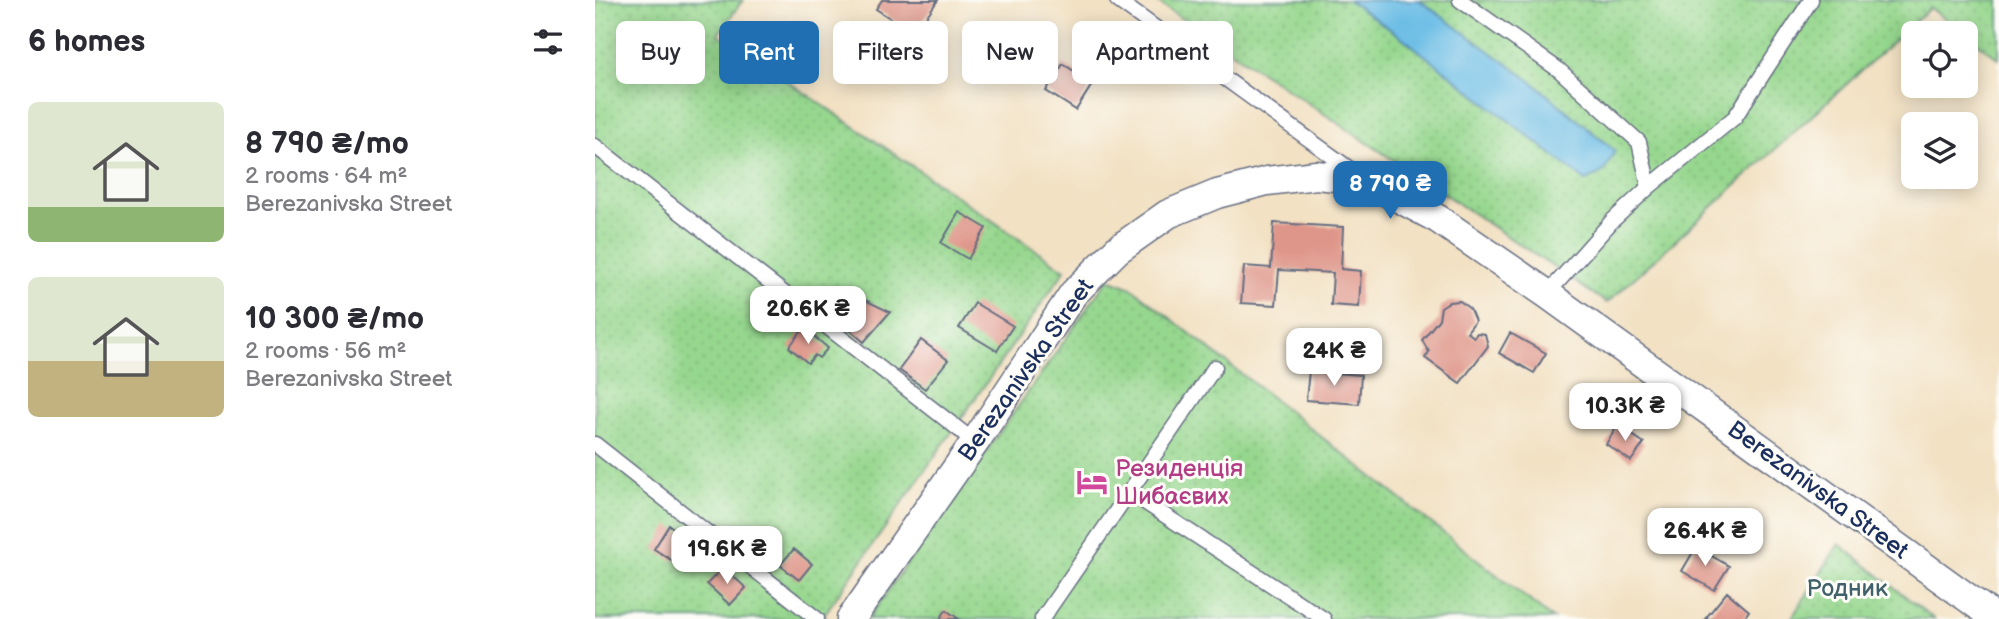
<!DOCTYPE html>
<html lang="en">
<head>
<meta charset="utf-8">
<style>
	:root { --surface:#fff; --page:#f2f2f3; --text:#2b2b33; --muted:#7c7c81; --accent:#1f6fb2 }
	body { margin:0; font-family:"Balsamiq Sans",sans-serif; background:var(--page); color:var(--text); height:100vh; display:flex; flex-direction:column; font-size:26px; white-space:nowrap }
	* { box-sizing:border-box; margin:0 }
	p { font-size:23px; color:var(--muted) }
	.icon { flex:none; width:38px; height:38px; fill:none; stroke:currentColor; stroke-width:2; stroke-linecap:round; stroke-linejoin:round }
	.map { position:relative; flex:1; overflow:hidden }
	.details { display:flex; flex-direction:column; background:var(--surface); width:595px }
	.details>* { flex:none }
	.banner { position:absolute; left:21px; top:21px; width:665px; height:63px; display:flex; gap:14px }
	.fabs { position:absolute; left:1306px; top:21px; display:grid; gap:14px }
	.fabs a { display:grid; place-items:center; width:77px; height:77px; border-radius:10px; background:var(--surface); box-shadow:0 4px 18px #0003; font-size:35px }
	.price { position:absolute; translate:-50% -60px; padding:0 16px; border-radius:14px; background:#fff; color:#222; font-size:23px; line-height:46px; filter:drop-shadow(0 2px 4px #0008) }
	.price::after { content:''; position:absolute; left:50%; top:42px; width:21px; height:16px; margin-left:-10px; background:inherit; clip-path:polygon(0 0,100% 0,50% 100%) }
	.price.on { background:var(--accent); color:#fff }
	ul { padding:0; list-style:none }
	li { display:flex; align-items:center; gap:21px; height:175px; padding:0 28px }
	li span { display:grid; place-items:center; flex:none; width:196px; height:140px; border-radius:10px; color:#555 }
	li>.icon { margin-inline-start:auto }
	span .icon { width:84px; height:84px; fill:#fffc; stroke-width:1 }
	li b { font-size:30px }
	h2 { display:flex; justify-content:space-between; align-items:center; height:84px; padding:0 28px; font-size:30px }
	.pill { padding:0 24px; border-radius:10px; background:var(--surface); box-shadow:0 4px 18px #0003; font-size:24px; line-height:63px }
	.pill.on { background:var(--accent); color:#fff }
	main { display:flex; flex:1; min-height:0 }
	.map>svg:first-child { display:block }
	.garden { fill:url(#garden-dots); stroke:#588376; stroke-width:2 }
	.water { fill:#69bce5; stroke:#4276a2; stroke-width:2 }
	.building { fill:#df968a }
	.lines { fill:none; stroke-linecap:round; stroke-linejoin:round }
	.service-casing { stroke:#666d81; stroke-width:17 }
	.minor-casing { stroke:#666d81; stroke-width:31 }
	.service { stroke:#fff; stroke-width:14 }
	.minor { stroke:#fff; stroke-width:28 }
	.labels { text-anchor:middle; dominant-baseline:central; stroke-width:6; stroke-linejoin:round; paint-order:stroke }
	.street-label { font-size:24px; fill:#1b2f5e; stroke:#fdfcf7 }
	.hotel-label { font-size:24px; fill:#b23c85; stroke:#fdfcf7; text-anchor:start }
	.park-label { font-size:24px; fill:#40616c; stroke:#fdfcf7 }
</style>
</head>
<body>
<main>
<section class="details">
<h2>6 homes<svg class="icon" aria-label="filters" viewBox="0 0 24 24"><path d="M4 7h16M4 17h16"/><circle cx="9" cy="7" r="2"/><circle cx="15" cy="17" r="2"/></svg></h2>
<ul>
<li><span style="background:linear-gradient(#dfe7d0 75%,#8fb573 0)"><svg class="icon" aria-label="home" viewBox="0 0 24 24"><path d="M3 11l9-7 9 7M6 9v11h12V9"/></svg></span><div><b>8 790 ₴/mo</b><p>2 rooms · 64 m²</p><p>Berezanivska Street</p></div></li>
<li><span style="background:linear-gradient(#dfe7d0 60%,#c2b280 0)"><svg class="icon" aria-label="home" viewBox="0 0 24 24"><path d="M3 11l9-7 9 7M6 9v11h12V9"/></svg></span><div><b>10 300 ₴/mo</b><p>2 rooms · 56 m²</p><p>Berezanivska Street</p></div></li>
</ul>
</section>
<div class="map">
<svg width="1404" height="619" viewBox="0 0 1404 619">
	<defs>
		<pattern id="garden-dots" width="8" height="8" patternUnits="userSpaceOnUse" patternTransform="scale(1.75)"><rect width="8" height="8" fill="#96d78e"/><path d="M2 2h.1M6 6h.1" fill="none" stroke="#81b97d" stroke-width="1.8" stroke-linecap="round"/></pattern>
	</defs>
	<rect width="100%" height="100%" fill="#fdfcf7"/>
	<filter id="ink" filterUnits="userSpaceOnUse"><feTurbulence type="fractalNoise" baseFrequency=".0143" numOctaves="2"/><feDisplacementMap in="SourceGraphic" scale="14" xChannelSelector="R" yChannelSelector="G"/><feConvolveMatrix kernelMatrix="1 2 1 2 8 2 1 2 1" color-interpolation-filters="sRGB"/></filter>
	<filter id="wash" filterUnits="userSpaceOnUse"><feTurbulence type="fractalNoise" baseFrequency=".00686" numOctaves="4" result="noise"/><feDisplacementMap in="SourceGraphic" scale="28" xChannelSelector="R" yChannelSelector="G"/><feGaussianBlur stdDeviation="1.57" result="paint"/><feColorMatrix in="noise" values="0 0 0 0 0 0 0 0 0 0 0 0 0 0 0 0 0 1.4 0 .05"/><feComposite in="paint" operator="in"/></filter>
	<g filter="url(#wash)">
		<rect width="100%" height="100%" fill="#f2e1c3"/>
		<path class="garden" d="M0,0H148L123,34L470,270L226,619H0Z
			M559,0H1404V59L1335,8L1012,303Z
			M513,279L537,288L958,619H273Z
			M1244,544L1339,619H1196Z"/>
		<path class="water" d="M753,0H824L936,81L1020,151L1009,171L991,181L805,36Z"/>
		<g id="blocks">
			<path class="building" d="M287,0H343L319,34L281,9Z
				M468,64L498,83L481,110L451,91Z
				M364,212L391,228L373,259L346,243Z
				M679,223L748,227L746,269L766,271L764,307L736,305L738,273L684,270L681,305L646,303L649,266L676,268Z
				M268,299L295,312L269,342L247,323Z
				M865,301L875,309L880,321L872,332L879,337L882,333L890,334L893,346L865,383L830,358L834,352L827,340L844,319L846,307L854,302Z
				M380,303L418,326L402,351L364,328Z
				M209,328L233,348L224,358L220,355L213,363L194,347Z
				M915,333L951,353L939,373L904,353Z
				M326,340L353,360L330,389L304,370Z
				M714,371L766,375L764,404L711,400Z
				M1023,425L1049,443L1036,461L1011,444Z
				M74,525L93,537L78,561L59,549Z
				M1101,547L1134,566L1119,590L1087,571Z
				M199,549L217,564L204,580L185,565Z
				M128,567L151,588L135,605L112,584Z
				M1132,592L1154,611L1148,619H1110Z
				M351,610L364,619H345Z"/>
		</g>
	</g>
	<g filter="url(#ink)">
		<use href="#blocks" fill-opacity="0" stroke="#666d81" stroke-width="2"/>
		<g class="lines">
			<defs>
				<path id="service" d="M522,0L763,175
					M865,0L964,70L1044,142L1054,187
					M0,146L380,442
					M952,294L1017,221L1054,187L1140,117L1216,0
					M0,444L222,619
					M534,492L729,619
					M447,619L620,367"/>
				<path id="minor" d="M256,619L380,442L478,294L522,250L573,214L622,194L672,181L721,175L770,180L843,219L952,294L1402,619"/>
			</defs>
			<use href="#service" class="service-casing"/>
			<use href="#minor" class="minor-casing"/>
			<use href="#service" class="service"/>
			<use href="#minor" class="minor"/>
		</g>
	</g>
	<defs>
		<symbol id="hotel-bare" viewBox="-9 -9 18 18"><path d="M-6-4.5h1.5V1H6V5H4.5V3h-9V5H-6ZM-4 0a1.8 1.8 0 1 1 3.6 0ZM.5 0V-2.5h3Q6-2.5 6 0Z" fill="#d1479c" stroke="#fdfcf7" stroke-width="2.5" paint-order="stroke"/></symbol>
	</defs>
	<g fill-rule="evenodd">
		<use href="#hotel-bare" x="475" y="460" width="44" height="44"/>
	</g>
	<g class="labels">
		<g class="street-label">
			<text transform="translate(431 370) rotate(-55)">Berezanivska Street</text>
			<text transform="translate(1223 490) rotate(36)">Berezanivska Street</text>
		</g>
		<g class="hotel-label">
			<text x="520" y="468">Резиденція<tspan x="520" dy="28">Шибаєвих</tspan></text>
		</g>
		<g class="park-label">
			<text x="1252" y="588">Родник</text>
		</g>
	</g>
</svg>
<div class="fabs">
<a><svg class="icon" aria-label="locate" viewBox="0 0 24 24"><circle cx="12" cy="12" r="6"/><path d="M12 2v4M12 18v4M2 12h4M18 12h4"/></svg></a>
<a><svg class="icon" aria-label="layers" viewBox="0 0 24 24"><path d="M12 4l9 5-9 5-9-5zM3 14l9 5 9-5"/></svg></a>
</div>
<b class="price on" style="left:795px;top:221px">8 790 ₴</b>
<b class="price" style="left:213px;top:346px">20.6K ₴</b>
<b class="price" style="left:739px;top:388px">24K ₴</b>
<b class="price" style="left:1030px;top:443px">10.3K ₴</b>
<b class="price" style="left:1110px;top:568px">26.4K ₴</b>
<b class="price" style="left:132px;top:586px">19.6K ₴</b>
<div class="banner">
<a class="pill">Buy</a>
<a class="pill on">Rent</a>
<a class="pill">Filters</a>
<a class="pill">New</a>
<a class="pill">Apartment</a>
</div>
</div>
</main>
</body>
</html>
